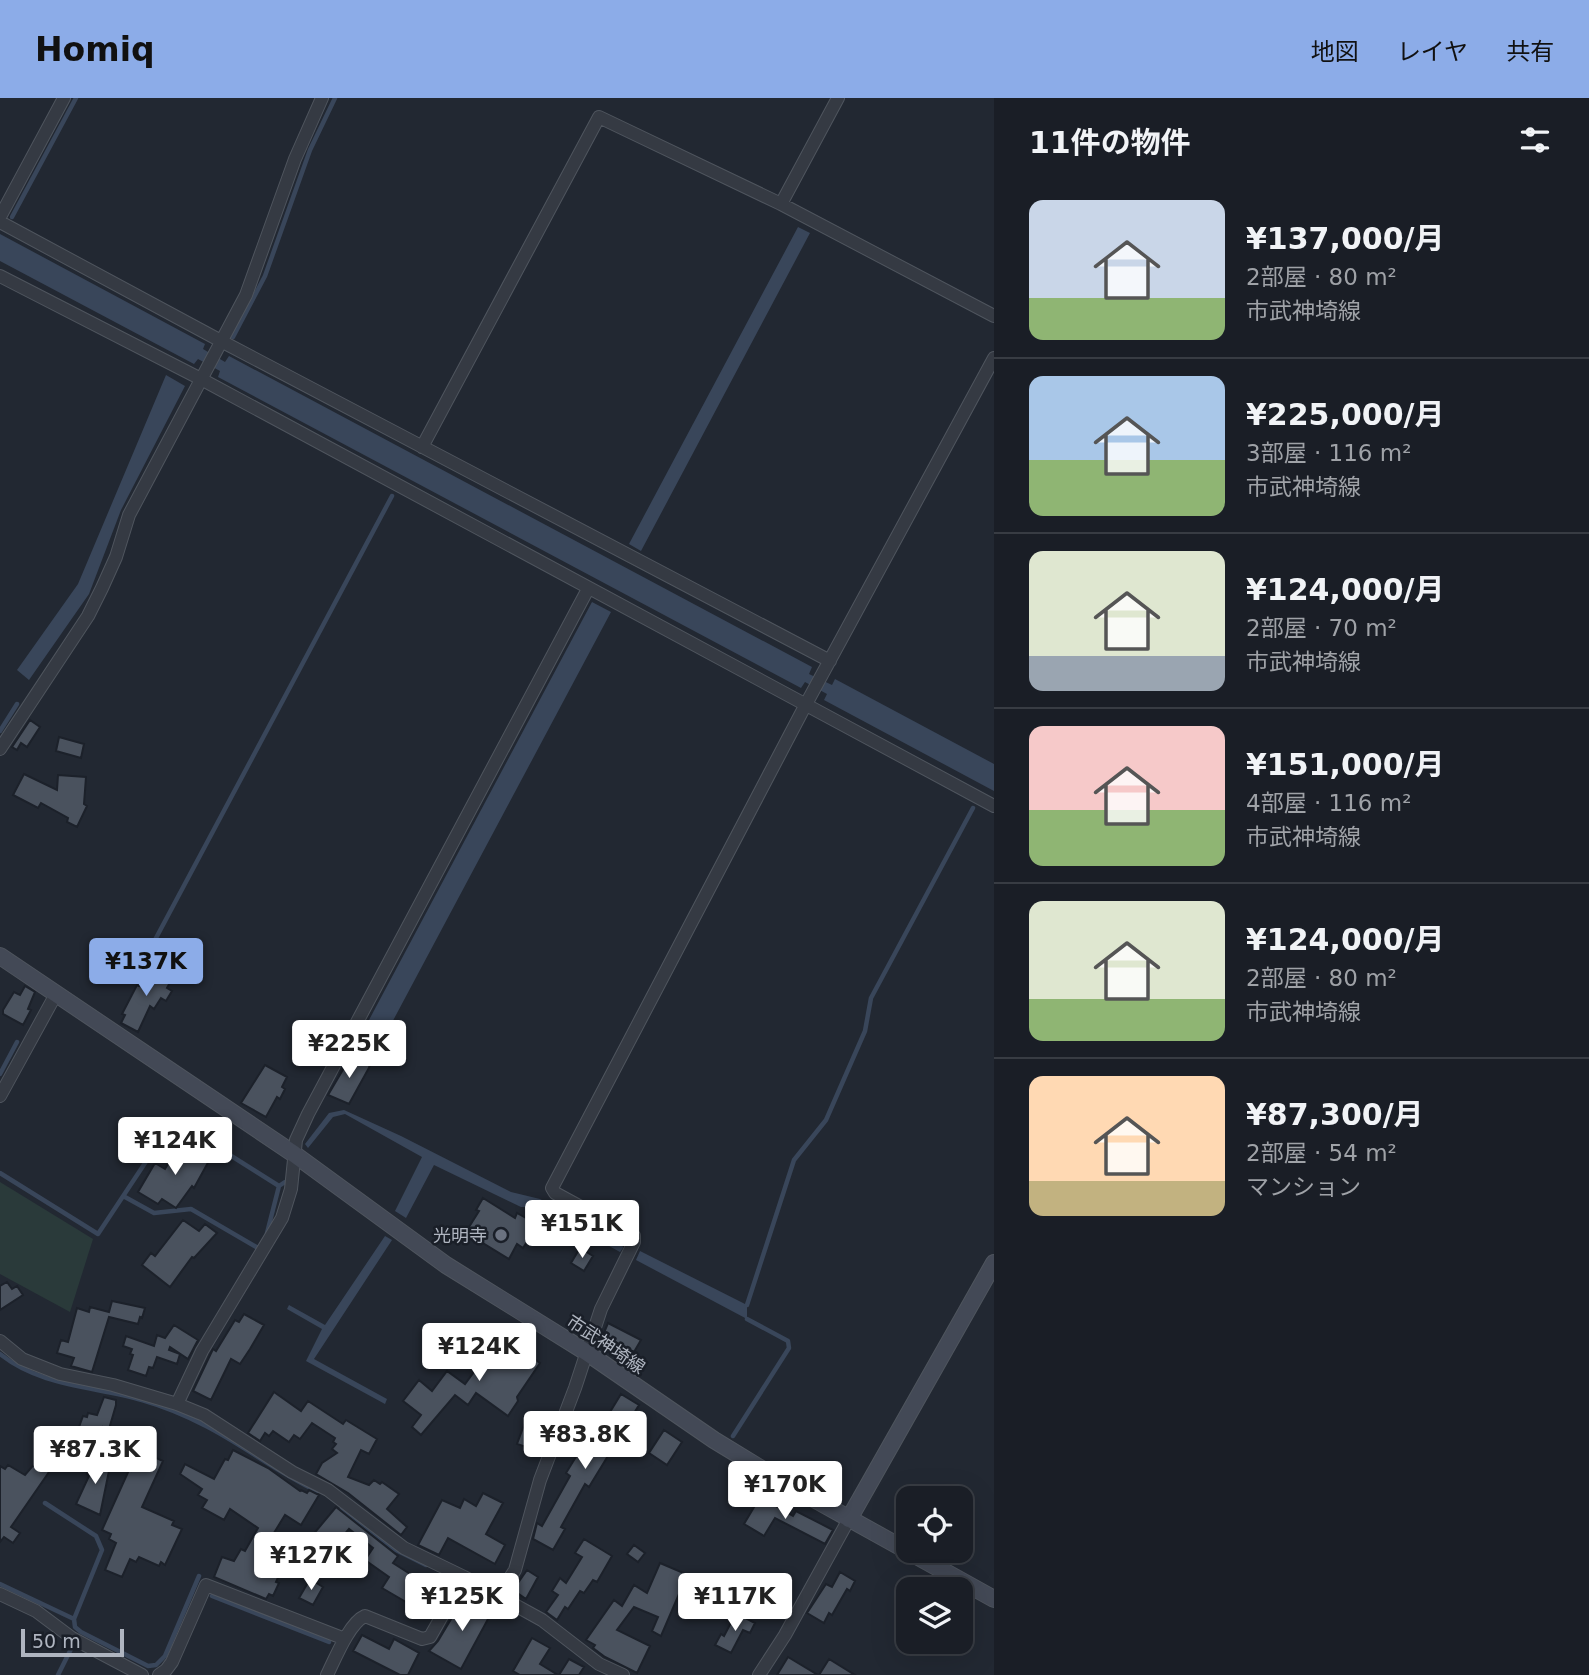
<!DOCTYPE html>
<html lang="ja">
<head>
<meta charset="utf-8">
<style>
	:root { --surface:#1a1e26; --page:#23272e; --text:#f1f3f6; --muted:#9fa2a7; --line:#383c43; --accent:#8cace8 }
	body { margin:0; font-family:"DejaVu Sans","Noto Sans JP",sans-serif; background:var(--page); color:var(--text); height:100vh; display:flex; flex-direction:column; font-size:26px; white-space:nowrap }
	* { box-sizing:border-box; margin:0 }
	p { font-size:23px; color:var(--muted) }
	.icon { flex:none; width:38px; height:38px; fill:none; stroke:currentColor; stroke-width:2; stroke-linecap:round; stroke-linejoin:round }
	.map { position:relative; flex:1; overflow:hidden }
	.sheet { display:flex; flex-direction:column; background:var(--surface); width:595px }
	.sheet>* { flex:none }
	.fabs { position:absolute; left:896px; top:1388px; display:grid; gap:14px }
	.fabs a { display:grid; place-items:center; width:77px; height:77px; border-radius:14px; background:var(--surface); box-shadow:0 7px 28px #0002,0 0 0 2px var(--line); font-size:35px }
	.scale { position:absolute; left:21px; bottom:18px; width:103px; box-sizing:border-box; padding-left:7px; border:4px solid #afb5c0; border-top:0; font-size:19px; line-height:24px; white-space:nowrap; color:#afb5c0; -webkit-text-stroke:5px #1a1f28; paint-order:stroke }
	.price { position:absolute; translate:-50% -60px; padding:0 16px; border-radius:7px; background:#fff; color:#222; font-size:23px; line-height:46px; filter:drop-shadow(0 2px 4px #0008) }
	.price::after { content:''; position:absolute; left:50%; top:42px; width:21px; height:16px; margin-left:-10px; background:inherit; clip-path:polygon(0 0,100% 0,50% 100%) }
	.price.active { background:var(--accent); color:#111 }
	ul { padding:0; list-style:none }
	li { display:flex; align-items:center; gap:21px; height:175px; padding:0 35px }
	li+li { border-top:2px solid var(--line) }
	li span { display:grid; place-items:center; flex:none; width:196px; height:140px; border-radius:14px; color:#555 }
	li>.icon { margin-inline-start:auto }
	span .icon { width:84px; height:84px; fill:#fffc; stroke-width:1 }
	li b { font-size:30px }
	h2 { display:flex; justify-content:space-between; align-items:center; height:84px; padding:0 35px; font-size:30px }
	header { display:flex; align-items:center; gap:42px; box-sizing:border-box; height:98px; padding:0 35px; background:var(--accent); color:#111 }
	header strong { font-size:33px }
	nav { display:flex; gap:38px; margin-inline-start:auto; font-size:24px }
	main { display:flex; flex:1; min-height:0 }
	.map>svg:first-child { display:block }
	.green { fill:#2a3a3a }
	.water { fill:#39465a }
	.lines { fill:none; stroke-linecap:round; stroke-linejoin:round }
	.stream { stroke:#39465a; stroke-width:4.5 }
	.building { fill:#4a525e; stroke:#1c212a; stroke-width:2 }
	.street-casing { stroke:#4f555e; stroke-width:14 }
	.secondary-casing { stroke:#4f555e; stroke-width:18 }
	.street { stroke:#353a43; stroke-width:12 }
	.secondary { stroke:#434956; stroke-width:16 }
	.worship-dot { fill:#6b7280; stroke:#1a1f28; stroke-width:2.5 }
	.labels { text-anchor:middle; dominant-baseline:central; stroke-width:5; stroke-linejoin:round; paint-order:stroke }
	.poi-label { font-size:18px; fill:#afb5c0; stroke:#1a1f28; text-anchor:end }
	.street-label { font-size:18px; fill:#afb5c0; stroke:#1a1f28 }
</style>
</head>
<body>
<header>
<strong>Homiq</strong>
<nav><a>地図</a><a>レイヤ</a><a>共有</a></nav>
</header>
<main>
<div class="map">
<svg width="994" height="1577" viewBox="0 0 994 1577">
	<rect width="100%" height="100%" fill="#222832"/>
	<path class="green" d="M0,1084L93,1141L70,1214L0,1176Z"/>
	<path class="water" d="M798,129L810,135L641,453L629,446Z
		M0,136L205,246L203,251L225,264L229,258L812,569L809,576L832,587L835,581L994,666V693L824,602L827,596L805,584L801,590L218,279L220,273L198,261L194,266L0,163Z
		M166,277L185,288L121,412L89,496L29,582L17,572L78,486Z
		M592,504L611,514L380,947L361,937Z
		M344,1012L401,1038L511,1094L540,1101L622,1145L623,1150L620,1154L538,1109H521L434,1067L406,1120L395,1113L422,1059L345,1016L333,1019L308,1050L305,1046L329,1015Z
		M385,1138L392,1142L314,1261L387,1301L385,1306L306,1263L322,1231L287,1211L289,1207L325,1227Z
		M640,1153L747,1207V1221L636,1162Z"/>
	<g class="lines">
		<path class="stream" d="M12,119L76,0
			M233,239L265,178L310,52L335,0
			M0,633L17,606
			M148,855L392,398
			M0,976L17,944
			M158,1048L179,1025L279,1088L285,1084
			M0,1075L98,1136L149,1059
			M125,1099L154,1115L191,1111L258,1150
			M267,1135L279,1088
			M747,1207L794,1062L826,1022L865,933L871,900L973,710
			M0,1256C41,1289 94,1288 142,1302C163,1308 187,1318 206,1328C245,1348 278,1375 317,1393
			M733,1338L789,1250L788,1243L747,1221
			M45,1405L96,1438L102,1452L74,1521
			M342,1410L396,1452L426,1467
			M0,1486L74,1521L75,1529L81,1534L148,1568L156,1567L165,1558L199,1478
			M212,1498L329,1544
			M58,1577L71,1551"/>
	</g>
	<path class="building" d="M30,622L40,629L27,649L21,645L17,652L12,649Z
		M59,639L84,646L81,660L56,653Z
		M24,676L57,692L58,677L86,679L84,706L87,708L77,729L67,724L68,720L41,705L38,710L13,697Z
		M151,869L172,881L167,890L172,893L166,903L161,900L154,911L150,908L138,934L121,925L125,917L122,916L137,887L139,888Z
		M25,888L35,894L28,911L31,912L23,927L3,916V912L14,894L20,897Z
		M351,958L370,968L349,1006L328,997Z
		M265,967L287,979L282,989L285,991L280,1001L277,999L266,1019L241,1005Z
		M180,1046L210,1061L194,1090L192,1088L176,1110L162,1101L158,1106L138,1094L155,1065L165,1071Z
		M483,1100L515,1120L517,1115L526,1120L529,1116L553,1131L546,1144L532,1136L523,1150L517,1146L509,1161L476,1141L475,1143L464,1137L479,1113L476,1112Z
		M183,1122L199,1133L205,1126L217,1135L194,1160L192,1159L170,1189L142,1167L151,1155L155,1158Z
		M580,1150L593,1158L584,1173L571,1165Z
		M7,1184L12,1191L17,1188L23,1197L0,1212V1188Z
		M112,1203L145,1210L142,1220L140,1219L138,1226L109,1219L92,1274L71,1268L74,1260L57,1255L61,1242L68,1244L77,1210L89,1214L90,1209L109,1214Z
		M244,1216L264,1227L250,1251L240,1266L231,1261L211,1302L193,1293L213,1251L216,1253L235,1222L239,1224Z
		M608,1225L641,1242L634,1254L615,1244L610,1255L598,1249Z
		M174,1227L198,1242L188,1261L170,1249L169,1252L180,1256L177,1266L157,1259L153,1270L149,1269L146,1278L128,1272L133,1257L130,1256L132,1251L123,1248L126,1238L154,1248L157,1237L165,1240Z
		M519,1230L530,1237L526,1243L529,1245L523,1253L540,1265L517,1299L518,1303L508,1318L476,1295L468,1307L455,1297L421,1337L412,1329L421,1317L403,1303L419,1282L432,1293L447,1273L465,1286L496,1244L505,1250Z
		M274,1294L301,1313L308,1303L343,1326L346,1322L377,1341L369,1356L361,1352L348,1379L369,1387L374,1382L380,1386L382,1384L399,1396L387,1411L407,1429L401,1437L348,1395L316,1376L322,1365L337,1355L332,1351L336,1346L333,1344L335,1340L312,1325L300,1341L294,1337L289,1344L273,1333L269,1338L265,1335L260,1343L248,1335Z
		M621,1296L639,1307L589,1389L585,1386L561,1429L565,1431L553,1452L533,1441L537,1425L542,1428L570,1378L566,1375L582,1349L587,1352Z
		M104,1299L116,1302V1307L109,1331L103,1329L90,1361L74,1355L78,1342L75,1340L83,1318L87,1319L88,1315L97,1317Z
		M524,1327L539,1332L532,1351L517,1346Z
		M664,1332L682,1344L667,1367L649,1355Z
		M233,1352L268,1370L300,1393L301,1392L307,1395L309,1392L319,1397L301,1427L285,1417L269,1443L276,1446L268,1462L283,1469L276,1484L279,1485L273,1498L269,1496L266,1501L214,1479L222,1459L234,1463L241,1451L245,1453L258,1430L230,1411L224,1422L202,1410L207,1402L198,1397L202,1391L180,1376L185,1366L214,1381L225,1361L228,1362Z
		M141,1353L163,1363L142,1409L174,1423L172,1427L182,1431L165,1467L161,1464L159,1468L139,1459L136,1464L130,1461L122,1479L105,1472L116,1445L109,1441L111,1436L102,1432L129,1372L131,1373Z
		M96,1360L111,1363L100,1417L76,1406L89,1378L87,1376Z
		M36,1364L49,1374L11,1429L20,1435L13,1445L4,1439L0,1444V1368L5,1371L8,1367L25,1377Z
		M483,1395L503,1405L486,1436L505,1447L495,1466L448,1440L439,1457L418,1447L442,1402L460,1410L464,1401L476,1408Z
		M760,1399L793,1418L796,1413L833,1432L825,1446L775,1420L764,1438L744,1426Z
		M336,1409L398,1458L393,1465L426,1486L430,1478L446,1487L430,1518L382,1490L389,1479L365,1462L373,1450L349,1431L332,1451L336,1454L328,1466L302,1450Z
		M584,1441L612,1458L597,1484L593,1482L584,1495L580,1493L568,1511L565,1509L557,1522L546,1514L558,1497L552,1493L560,1480L566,1485L582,1459L575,1455Z
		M634,1447L645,1455L638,1464L627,1456Z
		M660,1465L700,1482L695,1494L682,1489L661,1538L652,1533L658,1519L634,1509L617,1532L650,1548L637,1575L605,1559L593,1550L595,1547L586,1542L614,1502L622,1508L634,1487L647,1495Z
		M527,1472L538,1479L526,1501L513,1492Z
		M840,1474L855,1483L850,1493L847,1491L832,1517L829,1515L824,1525L807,1515L826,1486L832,1489Z
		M310,1481L323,1489L313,1507L299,1500Z
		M463,1501L478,1509L481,1503L494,1510L461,1571L429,1553L438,1543Z
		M736,1515L755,1525L750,1535L743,1532L731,1555L715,1547L721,1536L724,1538Z
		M362,1537L389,1551L394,1541L419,1555L408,1577H400L353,1553Z
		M532,1540L550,1550L540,1566L558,1577H520L513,1573Z
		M788,1559L818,1577H777Z
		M569,1561L584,1569L579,1577H559Z
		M829,1561L855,1577H819Z"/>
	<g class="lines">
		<defs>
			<path id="street" d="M781,106L838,0
				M0,119L64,0
				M0,124L221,243L830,563
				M0,178L201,281L994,708
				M422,349L599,19L781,106L994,218
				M0,651L88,518L102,490L116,459L129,417L246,197L295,61L322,0
				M0,998L56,896
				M0,1243L22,1261L60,1276L113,1287L177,1306L204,1317L292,1374L328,1392L404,1450L464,1479L542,1522L599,1566L623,1577
				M177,1306L202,1253L282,1120L291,1091L296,1042L308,1016L588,491
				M0,1496L36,1513L72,1540L142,1577
				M499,1497L515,1472L540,1382L575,1290L601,1211L634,1144V1138L555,1095L552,1090L805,608L994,260
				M159,1577L166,1572L172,1564L206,1487L345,1541
				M327,1577C335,1561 349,1525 365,1518L422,1541L430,1539L464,1479
				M759,1577L785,1537L849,1421"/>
			<path id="secondary" d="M0,858L294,1056L446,1167L586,1254L714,1342L778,1381L994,1501
				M849,1421L994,1165"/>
		</defs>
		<use href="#street" class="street-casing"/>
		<use href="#secondary" class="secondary-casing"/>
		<use href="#street" class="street"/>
		<use href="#secondary" class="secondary"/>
	</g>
	<circle class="worship-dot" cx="501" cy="1137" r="7"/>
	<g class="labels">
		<g class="poi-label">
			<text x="487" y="1137">光明寺</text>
		</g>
		<g class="street-label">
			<text transform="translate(606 1246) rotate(34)">市武神埼線</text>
		</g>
	</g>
</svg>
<div class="fabs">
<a><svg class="icon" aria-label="locate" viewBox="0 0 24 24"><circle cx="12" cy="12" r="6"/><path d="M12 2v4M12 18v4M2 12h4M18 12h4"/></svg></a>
<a><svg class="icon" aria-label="layers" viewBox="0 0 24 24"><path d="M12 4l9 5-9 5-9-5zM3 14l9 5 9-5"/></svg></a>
</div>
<div class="scale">50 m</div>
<b class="price active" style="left:146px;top:900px">¥137K</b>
<b class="price" style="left:349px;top:982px">¥225K</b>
<b class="price" style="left:175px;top:1079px">¥124K</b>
<b class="price" style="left:582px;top:1162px">¥151K</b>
<b class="price" style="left:479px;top:1285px">¥124K</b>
<b class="price" style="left:585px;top:1373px">¥83.8K</b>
<b class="price" style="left:95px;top:1388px">¥87.3K</b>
<b class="price" style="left:785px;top:1423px">¥170K</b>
<b class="price" style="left:311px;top:1494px">¥127K</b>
<b class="price" style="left:462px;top:1535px">¥125K</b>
<b class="price" style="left:735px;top:1535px">¥117K</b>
</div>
<section class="sheet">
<h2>11件の物件<svg class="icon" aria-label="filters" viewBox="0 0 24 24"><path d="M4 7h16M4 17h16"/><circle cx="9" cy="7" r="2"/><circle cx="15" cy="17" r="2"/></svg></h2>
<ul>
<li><span style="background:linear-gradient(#c9d6e8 70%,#8fb573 0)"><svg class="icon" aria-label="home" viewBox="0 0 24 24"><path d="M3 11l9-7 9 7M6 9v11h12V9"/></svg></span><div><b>¥137,000/月</b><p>2部屋 · 80 m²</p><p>市武神埼線</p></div></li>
<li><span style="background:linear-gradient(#a9c7e8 60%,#8fb573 0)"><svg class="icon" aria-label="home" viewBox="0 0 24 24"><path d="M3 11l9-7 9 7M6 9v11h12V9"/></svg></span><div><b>¥225,000/月</b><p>3部屋 · 116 m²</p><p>市武神埼線</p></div></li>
<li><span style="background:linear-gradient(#dfe7d0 75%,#9aa5b1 0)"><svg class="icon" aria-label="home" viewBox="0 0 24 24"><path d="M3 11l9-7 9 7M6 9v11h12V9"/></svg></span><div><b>¥124,000/月</b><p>2部屋 · 70 m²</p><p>市武神埼線</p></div></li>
<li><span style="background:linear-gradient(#f6c9c9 60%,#8fb573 0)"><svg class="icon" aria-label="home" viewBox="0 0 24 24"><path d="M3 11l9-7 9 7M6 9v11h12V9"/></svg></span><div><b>¥151,000/月</b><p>4部屋 · 116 m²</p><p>市武神埼線</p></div></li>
<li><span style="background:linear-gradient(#dfe7d0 70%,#8fb573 0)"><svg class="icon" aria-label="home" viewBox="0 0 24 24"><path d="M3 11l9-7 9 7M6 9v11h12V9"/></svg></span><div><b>¥124,000/月</b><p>2部屋 · 80 m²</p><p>市武神埼線</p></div></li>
<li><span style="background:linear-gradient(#ffd9b3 75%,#c2b280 0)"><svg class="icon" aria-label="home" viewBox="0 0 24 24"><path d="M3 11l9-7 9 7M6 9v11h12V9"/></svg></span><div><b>¥87,300/月</b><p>2部屋 · 54 m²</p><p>マンション</p></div></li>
</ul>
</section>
</main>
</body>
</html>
